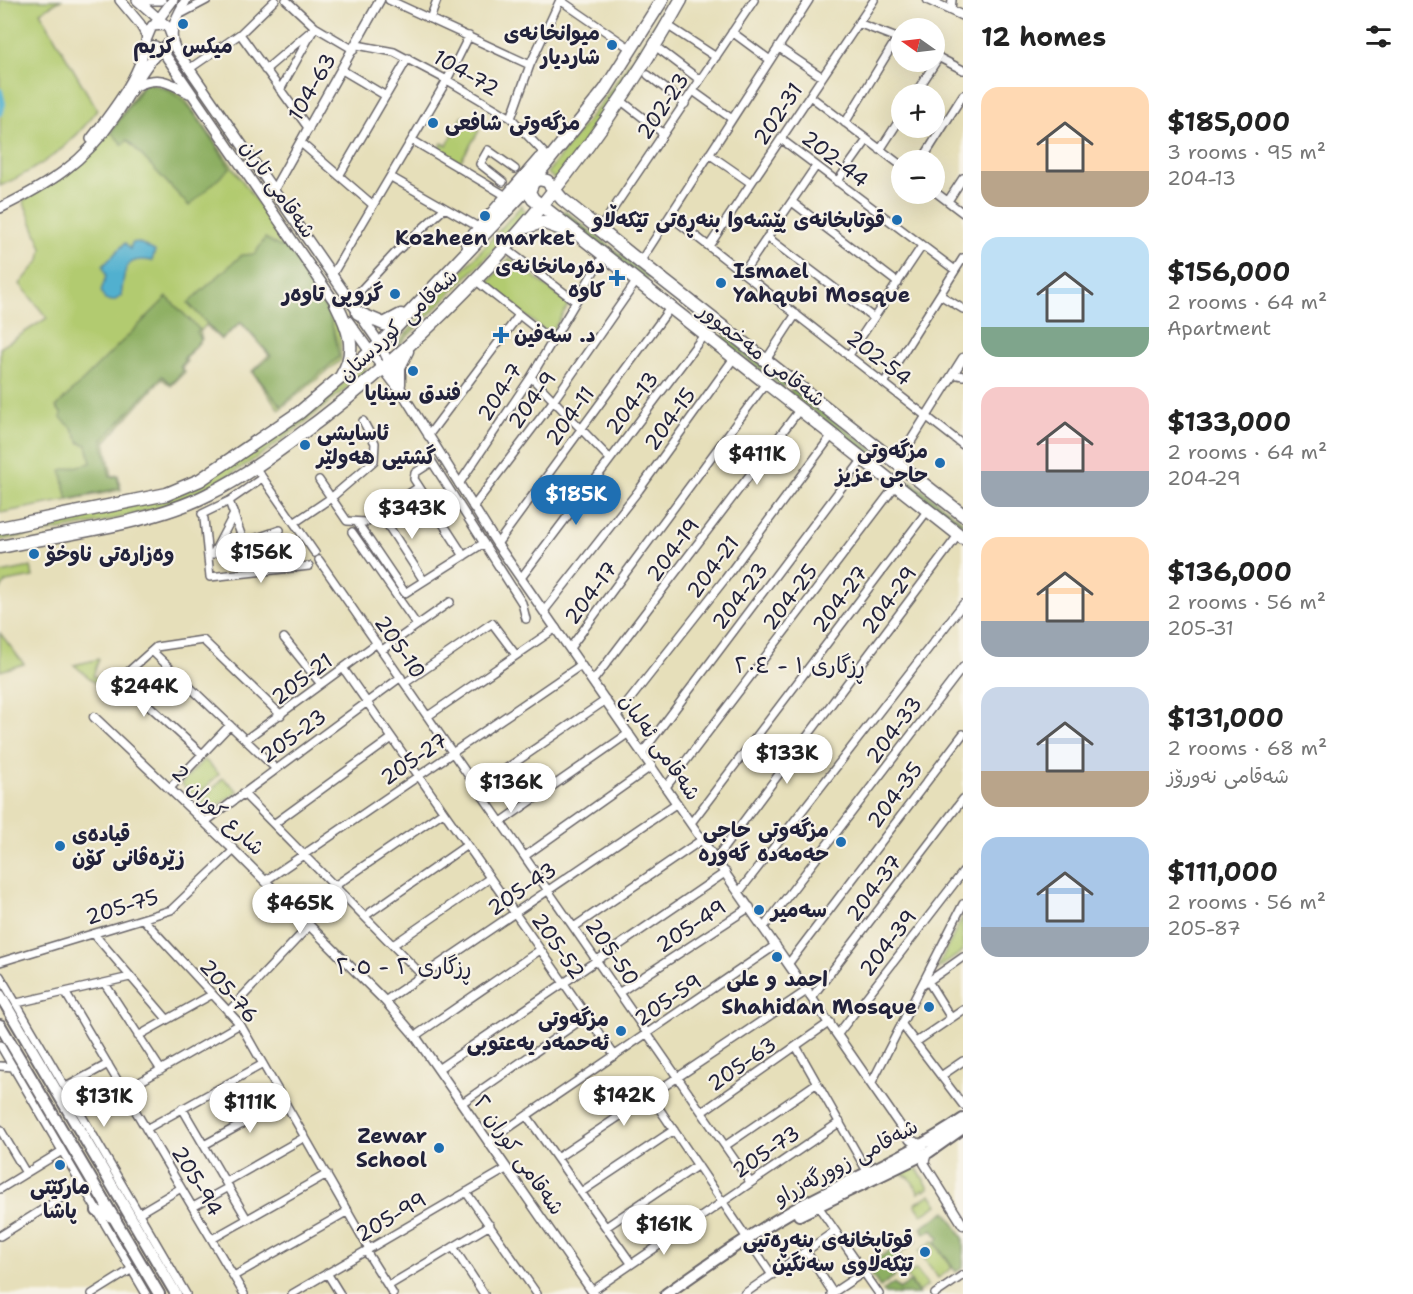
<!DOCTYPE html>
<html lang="en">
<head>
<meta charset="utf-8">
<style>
	:root { --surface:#fff; --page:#f6f6f6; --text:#222; --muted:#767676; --accent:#1f6fb2 }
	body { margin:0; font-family:"Shantell Sans","Playpen Sans Arabic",sans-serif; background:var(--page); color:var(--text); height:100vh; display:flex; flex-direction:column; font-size:22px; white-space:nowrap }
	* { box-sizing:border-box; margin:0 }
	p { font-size:20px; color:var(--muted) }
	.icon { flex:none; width:33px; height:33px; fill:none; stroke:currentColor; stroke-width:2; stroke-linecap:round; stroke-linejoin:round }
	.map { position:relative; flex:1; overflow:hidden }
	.panel { display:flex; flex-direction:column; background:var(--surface); width:450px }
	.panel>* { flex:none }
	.needle { width:39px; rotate:284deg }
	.tools { position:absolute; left:891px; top:18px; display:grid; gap:12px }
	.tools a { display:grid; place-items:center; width:54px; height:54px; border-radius:50%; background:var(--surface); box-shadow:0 6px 24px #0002; font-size:30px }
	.price { position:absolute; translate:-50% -51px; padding:0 14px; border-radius:21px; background:#fff; color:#222; font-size:20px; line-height:39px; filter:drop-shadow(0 2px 3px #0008) }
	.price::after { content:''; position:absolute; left:50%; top:36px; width:18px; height:14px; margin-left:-9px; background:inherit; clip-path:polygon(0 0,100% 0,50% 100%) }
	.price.on { background:var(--accent); color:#fff }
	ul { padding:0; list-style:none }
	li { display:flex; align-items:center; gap:18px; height:150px; padding:0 18px }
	li span { display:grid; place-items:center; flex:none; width:168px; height:120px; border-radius:18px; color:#555 }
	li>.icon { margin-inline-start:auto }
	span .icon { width:72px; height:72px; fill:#fffc; stroke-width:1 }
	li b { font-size:26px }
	h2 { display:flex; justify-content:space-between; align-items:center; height:72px; padding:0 18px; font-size:26px }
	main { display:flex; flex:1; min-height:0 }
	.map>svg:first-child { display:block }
	.green { fill:#b2cb70; stroke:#6a7656; stroke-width:1.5 }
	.forest { fill:#8daf62; stroke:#58684e; stroke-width:1.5 }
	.water { fill:#51b0cf; stroke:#3a6985; stroke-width:1.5 }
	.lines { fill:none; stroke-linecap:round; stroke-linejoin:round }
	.canal { stroke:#51b0cf; stroke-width:6 }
	.minor-casing { stroke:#676467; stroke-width:10 }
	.tertiary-casing { stroke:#676467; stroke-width:11 }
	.secondary-casing { stroke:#676467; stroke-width:12 }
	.primary-casing { stroke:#676467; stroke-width:14 }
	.trunk-casing { stroke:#676467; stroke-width:15 }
	.minor { stroke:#fff; stroke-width:7 }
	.tertiary { stroke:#fff; stroke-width:8 }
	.secondary { stroke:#fff; stroke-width:9 }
	.primary { stroke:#fff; stroke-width:10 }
	.trunk { stroke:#fff; stroke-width:12 }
	.poi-dot { fill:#1f6fb2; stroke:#f7f3e8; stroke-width:2 }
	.labels { text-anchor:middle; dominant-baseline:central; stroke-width:4.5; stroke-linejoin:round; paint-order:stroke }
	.poi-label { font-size:21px; font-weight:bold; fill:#22223b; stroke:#f7f3e8; text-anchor:end }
	.street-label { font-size:21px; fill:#22223b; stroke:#f7f3e8 }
	.neighbourhood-label { font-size:22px; fill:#22223b; stroke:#f7f3e8 }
</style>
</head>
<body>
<main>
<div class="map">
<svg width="963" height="1294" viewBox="0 0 963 1294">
	<rect width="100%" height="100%" fill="#f7f3e8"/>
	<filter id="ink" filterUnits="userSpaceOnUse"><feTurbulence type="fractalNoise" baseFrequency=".0167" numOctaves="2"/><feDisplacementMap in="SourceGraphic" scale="12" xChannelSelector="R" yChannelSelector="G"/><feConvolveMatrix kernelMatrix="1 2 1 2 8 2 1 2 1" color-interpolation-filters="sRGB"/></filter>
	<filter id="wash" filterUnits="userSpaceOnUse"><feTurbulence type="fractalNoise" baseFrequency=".008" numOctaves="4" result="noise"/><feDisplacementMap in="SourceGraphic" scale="24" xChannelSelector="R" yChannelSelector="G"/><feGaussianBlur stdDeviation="1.35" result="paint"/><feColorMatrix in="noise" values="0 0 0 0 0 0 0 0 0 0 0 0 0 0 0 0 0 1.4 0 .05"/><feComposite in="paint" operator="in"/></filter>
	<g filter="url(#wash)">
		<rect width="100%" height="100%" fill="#e6dfba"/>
		<path class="green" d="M0,0H61L40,12L97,110C72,146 40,168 0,186Z
			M669,0H675L602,117L557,181L547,173C591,117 634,61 669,0Z
			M140,87H172L185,99L330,306L340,333L341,360L279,410L252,371L269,355L241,323L221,340L206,325L200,332L202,339L185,359L187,361L182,367L185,372L171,386L162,379L105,442L112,476L118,475L121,490L0,513V348L47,318L20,284L40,260L42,248L23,200L59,178L108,135Z
			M463,116L479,131L460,162L438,150L442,143L447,145Z
			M522,205L524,211L530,213L399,345H396Z
			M510,258L569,304L550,335L486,285Z
			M365,367L367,370C312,418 240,479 170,503C116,523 56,529 0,540V533L167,496L315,405Z
			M31,567L33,577L6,582L0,590V573Z
			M0,633L24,664L0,671Z
			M99,659L93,676L106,681L100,687L74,665Z
			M204,759L219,774L196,797L181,784Z
			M223,778L238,791L209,812L200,802Z
			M963,916V951L936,970Z
			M915,1165L929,1188L924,1191L923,1189L919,1193L910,1178L900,1173Z
			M931,1194L938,1205L922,1215L915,1204Z
			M933,1241L952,1268L938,1278L919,1251Z
			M916,1269L928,1285L918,1292L907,1276Z"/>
		<path class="forest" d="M145,83C187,86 209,137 230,168L189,206L127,140L123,145L111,132Z
			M565,211L649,277L645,281L562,215Z
			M265,238L280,247L284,243C313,285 332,305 339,357L281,406L253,372L271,356L241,322L221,339L188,303L242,255L255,254Z
			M167,297L200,330L197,332L201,339L183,359L185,361L180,367L183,371L171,384L162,376L102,441L110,477L117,476L120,488L68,500L61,470L91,463L87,445L80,443L72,428L61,418V413L56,407Z
			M725,335L786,383L783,388L721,339Z
			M793,388L875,452L872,457L789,392Z
			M911,481L963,522V525L908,485Z
			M946,1211L963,1238V1267L956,1272L935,1242L939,1239L933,1229L925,1234L921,1228Z
			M913,1234L917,1241L898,1255L908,1269L904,1272L897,1262L889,1268L895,1276L880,1287L866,1267Z
			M910,1282L919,1294H885L883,1291L894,1283L899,1289Z"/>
		<path class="water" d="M138,242L155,251L152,261C120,255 125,276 121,296L114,301L105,300L101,291L106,276L103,266L125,243L130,249L132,243Z"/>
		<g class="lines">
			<path class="canal" d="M0,91L3,104L0,113"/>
		</g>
	</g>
	<g filter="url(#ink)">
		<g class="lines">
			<defs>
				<path id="minor" d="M286,0L315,27L354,50
					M389,0L530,65
					M560,0L631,49
					M951,10L952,0
					M177,16L207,0
					M430,19L437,0
					M858,23L902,40
					M667,25L716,57
					M732,32L770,60
					M240,34L309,129
					M357,45L394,52L447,80L511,118L545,154
					M655,46L700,80
					M778,47L822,77
					M934,55L963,70
					M189,69L240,34L275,0
					M265,70L311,31
					M342,70L386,96
					M648,75L685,104
					M280,90L315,27
					M693,91L732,119
					M915,94L939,57
					M810,96L902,166
					M619,99L664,134
					M511,118L530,65L560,0
					M845,123L897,38
					M781,139L955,270
					M412,140L508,197
					M301,143L373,205
					M880,150L902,116
					M709,154L751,183
					M922,160L963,95
					M339,176L408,58
					M391,177L480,228
					M503,182L480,164L488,150L515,169
					M837,182L867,140
					M934,191L963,213
					M948,201L963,178
					M792,202L898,283
					M670,216L963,445
					M599,230L754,0
					M767,237L874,318
					M709,246L874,0
					M505,248L575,301
					M640,262L809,0
					M743,273L816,166
					M332,275L447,80L469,36
					M474,279L552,341
					M940,295L963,309
					M350,302L396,252L445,208
					M849,355L922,246
					M766,360L796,314
					M953,374L963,376
					M531,377L610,459
					M884,383L963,258
					M428,436L519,315
					M255,467L315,553
					M319,480L347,521L366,522L419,487
					M459,484L531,377L603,256
					M229,501L244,543
					M473,507L554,400L636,282
					M380,513L424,581
					M202,514L229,501L262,478
					M204,519L210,577L309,566
					M357,522L405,593L484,543
					M294,523L331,498L374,461L375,443L363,421
					M352,532L417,625
					M497,544L670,308
					M213,554L234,514
					M208,555L280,530
					M464,556L414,479L415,473L432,462L522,603L526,619
					M319,560L750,1182
					M521,578L704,335
					M544,611L639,490L734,358
					M284,638L321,684
					M570,648L766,383
					M382,650L450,602
					M152,651L276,769
					M343,668L615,1056
					M593,681L800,409
					M405,683L492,623L516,655
					M428,716L556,628
					M617,716L725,579L832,435
					M245,740L377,643
					M642,753L863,459
					M202,754L120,679L156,647L203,640L281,715
					M666,787L896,485
					M170,788L230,725
					M478,788L606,700
					M243,793L423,976
					M205,822L401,677
					M501,822L629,733
					M275,823L392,738
					M691,823L928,510
					M525,856L652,766
					M716,858L959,534
					M265,881L581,665
					M336,885L443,812
					M739,892L963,604
					M365,916L467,845
					M143,919L240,1024L369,1249
					M574,927L703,839
					M764,927L963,667
					M94,934L167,1019
					M393,945L490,878
					M0,962L171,910L234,850
					M789,963L963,734
					M0,976L186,1294
					M928,981L951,1018
					M105,984L161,1070
					M923,985L963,957
					M65,992L244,1294
					M620,992L750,907
					M812,997L963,799
					M385,1001L677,803
					M17,1003L130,977
					M228,1012L309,926
					M903,1026L963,1105
					M838,1034L963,872
					M138,1036L211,995
					M415,1036L540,950
					M916,1042L963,1010
					M0,1045L146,1294
					M796,1046L868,1173
					M0,1066L13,1067
					M438,1069L726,872
					M941,1076L963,1061
					M872,1082L963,904
					M66,1087L108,1064
					M124,1091L240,1024
					M650,1095L772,1275
					M462,1103L587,1016
					M182,1108L247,1219
					M702,1112L830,1022
					M527,1116L631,1263
					M0,1129L26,1173
					M146,1129L263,1064
					M488,1142L776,945
					M204,1145L284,1101
					M725,1146L817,1083
					M557,1158L808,990
					M226,1182L305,1137
					M0,1189L62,1151
					M466,1192L537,1294
					M581,1192L674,1130
					M818,1206L879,1294
					M193,1207L229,1187
					M139,1213L181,1188
					M606,1227L698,1165
					M0,1236L82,1185
					M212,1239L327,1174
					M453,1247L484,1294
					M366,1251L393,1294
					M806,1251L833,1293
					M327,1273L340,1294
					M234,1276L348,1211
					M388,1286L490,1225
					M592,1291L840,1122
					M92,1294L132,1269
					M292,1294L506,1169
					M744,1294L835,1231
					M831,1294L864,1272
					M935,1294L963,1275"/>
				<path id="tertiary" d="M928,0L963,16
					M273,191L380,0
					M380,344L406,399L497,544L910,1140L923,1145
					M371,353L396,386
					M897,463L963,358
					M94,717L234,850L385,1001L415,1036L594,1294
					M927,1153L924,1163L963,1225"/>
				<path id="secondary" d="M120,0L140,24L147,36
					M137,0L168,27L171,35
					M145,0H161
					M186,0C178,15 167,31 175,48L380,344
					M155,24L173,0
					M147,38L152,26L165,25
					M155,46L166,56L338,307
					M136,86C157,75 169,82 189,93
					M91,139C114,109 144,72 147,34
					M0,208C49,184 84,163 115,117C131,93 144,63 166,45
					M348,321L371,353"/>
				<path id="primary" d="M0,995L176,1294
					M0,1025L159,1294
					M97,1211L115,1218
					M799,1215L929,1152L963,1128
					M666,1294C710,1263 754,1232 801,1206C855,1177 912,1154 963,1119"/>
				<path id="trunk" d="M527,227L542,222L570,232
					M467,243L540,159
					M336,303C348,327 358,350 342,375
					M358,313L384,324L401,315
					M399,384V367L407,351
					M963,515L640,262L562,199L547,181L539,179L533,182L529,192L533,199L963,538
					M0,528L167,494L200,480L300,412L380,344L520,196L605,90L662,0
					M0,547C64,533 150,524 207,495C248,475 285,446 321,419C468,306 592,162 681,0"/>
			</defs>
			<use href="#minor" class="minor-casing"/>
			<use href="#tertiary" class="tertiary-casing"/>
			<use href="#secondary" class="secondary-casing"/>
			<use href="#primary" class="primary-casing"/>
			<use href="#trunk" class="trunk-casing"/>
			<use href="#minor" class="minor"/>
			<use href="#tertiary" class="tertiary"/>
			<use href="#secondary" class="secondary"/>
			<use href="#primary" class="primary"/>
			<use href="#trunk" class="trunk"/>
		</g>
	</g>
	<g class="poi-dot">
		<circle cx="183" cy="24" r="6"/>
		<circle cx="612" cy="45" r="6"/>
		<circle cx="433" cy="123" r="6"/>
		<circle cx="485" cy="216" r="6"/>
		<circle cx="897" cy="220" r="6"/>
		<path d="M614 269h6v6h6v6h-6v6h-6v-6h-6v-6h6z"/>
		<circle cx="721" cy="283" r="6"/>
		<circle cx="395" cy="294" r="6"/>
		<path d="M498 326h6v6h6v6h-6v6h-6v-6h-6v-6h6z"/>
		<circle cx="413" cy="371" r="6"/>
		<circle cx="305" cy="445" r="6"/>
		<circle cx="940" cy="463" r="6"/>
		<circle cx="34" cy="554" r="6"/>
		<circle cx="841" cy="842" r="6"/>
		<circle cx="60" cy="846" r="6"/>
		<circle cx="759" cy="910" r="6"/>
		<circle cx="777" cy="957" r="6"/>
		<circle cx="929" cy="1007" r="6"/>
		<circle cx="621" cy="1031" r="6"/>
		<circle cx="439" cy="1148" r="6"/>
		<circle cx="60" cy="1165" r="6"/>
		<circle cx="925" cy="1252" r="6"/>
	</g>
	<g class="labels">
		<g class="poi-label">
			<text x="600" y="33">میوانخانەی<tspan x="600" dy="24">شاردیار</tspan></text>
			<text x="183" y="46" text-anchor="middle">ميكس كريم</text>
			<text x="445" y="123" text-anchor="start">مزگەوتی شافعی</text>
			<text x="885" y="220">قوتابخانەی پێشەوا بنەڕەتی تێکەڵاو</text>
			<text x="485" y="238" text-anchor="middle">Kozheen market</text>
			<text x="605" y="266">دەرمانخانەی<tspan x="605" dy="24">کاوە</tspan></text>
			<text x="733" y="271" text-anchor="start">Ismael<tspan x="733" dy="24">Yahqubi Mosque</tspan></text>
			<text x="383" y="294">گروپی تاوەر</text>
			<text x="514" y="335" text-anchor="start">د. سەفین</text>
			<text x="413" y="393" text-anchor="middle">فندق سينايا</text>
			<text x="317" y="433" text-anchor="start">ئاسایشی<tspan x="317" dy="24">گشتیی هەولێر</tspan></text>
			<text x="928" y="451">مزگەوتی<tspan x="928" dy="24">حاجی عزیز</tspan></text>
			<text x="46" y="554" text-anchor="start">وەزارەتی ناوخۆ</text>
			<text x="829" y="830">مزگه‌وتی حاجی<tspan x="829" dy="24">حه‌مه‌ده‌ گه‌وره</tspan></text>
			<text x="72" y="834" text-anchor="start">قیادەی<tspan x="72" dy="24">زێرەڤانی کۆن</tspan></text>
			<text x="771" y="910" text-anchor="start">سەمیر</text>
			<text x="777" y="979" text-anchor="middle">احمد و علی</text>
			<text x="917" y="1007">Shahidan Mosque</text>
			<text x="609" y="1019">مزگەوتی<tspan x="609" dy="24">ئەحمەد یەعتوبی</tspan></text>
			<text x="427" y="1136">Zewar<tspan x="427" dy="24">School</tspan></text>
			<text x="60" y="1187" text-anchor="middle">مارکێتی<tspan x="60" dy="24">پاشا</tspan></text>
			<text x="913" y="1240">قوتابخانەی بنەڕەتیی<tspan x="913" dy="24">تێکەڵاوی سەنگین</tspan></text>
		</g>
		<g class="street-label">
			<text transform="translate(466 73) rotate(30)">104-72</text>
			<text transform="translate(312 87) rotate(-60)">104-63</text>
			<text transform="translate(663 106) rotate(-56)">202-23</text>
			<text transform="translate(778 114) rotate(-56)">202-31</text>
			<text transform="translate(835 159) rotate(38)">202-44</text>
			<text transform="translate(278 189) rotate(55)">شەقامی تاران</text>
			<text transform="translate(398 325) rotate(-43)">شەقامی کوردستان</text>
			<text transform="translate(762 355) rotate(38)">شەقامی مەخموور</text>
			<text transform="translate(879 358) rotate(38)">202-54</text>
			<text transform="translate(500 392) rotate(-57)">204-7</text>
			<text transform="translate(532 400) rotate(-54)">204-9</text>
			<text transform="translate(632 403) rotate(-53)">204-13</text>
			<text transform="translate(570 416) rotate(-54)">204-11</text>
			<text transform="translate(670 419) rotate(-54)">204-15</text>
			<text transform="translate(673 550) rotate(-53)">204-19</text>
			<text transform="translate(713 567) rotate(-53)">204-21</text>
			<text transform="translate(591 593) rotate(-53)">204-17</text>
			<text transform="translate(740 596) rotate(-53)">204-23</text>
			<text transform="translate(790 597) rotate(-53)">204-25</text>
			<text transform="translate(840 599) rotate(-53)">204-27</text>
			<text transform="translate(889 600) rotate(-54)">204-29</text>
			<text transform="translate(400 647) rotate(55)">205-10</text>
			<text transform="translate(302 679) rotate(-37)">205-21</text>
			<text transform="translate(894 730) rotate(-53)">204-33</text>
			<text transform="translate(293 736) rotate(-36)">205-23</text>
			<text transform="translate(660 747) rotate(55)">شەقامی ئەلبان</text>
			<text transform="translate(414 759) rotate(-34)">205-27</text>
			<text transform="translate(895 795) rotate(-53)">204-35</text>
			<text transform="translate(218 810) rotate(44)">شارع كوران 2</text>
			<text transform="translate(874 888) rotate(-53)">204-37</text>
			<text transform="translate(522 889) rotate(-34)">205-43</text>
			<text transform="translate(122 907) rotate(-17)">205-75</text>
			<text transform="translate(691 926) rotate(-33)">205-49</text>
			<text transform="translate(888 943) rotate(-52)">204-39</text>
			<text transform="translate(558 946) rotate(55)">205-52</text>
			<text transform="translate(612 952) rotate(55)">205-50</text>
			<text transform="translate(229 991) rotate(49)">205-76</text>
			<text transform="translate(668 1000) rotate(-34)">205-59</text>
			<text transform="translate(742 1064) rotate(-35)">205-63</text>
			<text transform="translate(766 1152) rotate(-34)">205-73</text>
			<text transform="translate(519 1155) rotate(55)">شەقامی کوران ٢</text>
			<text transform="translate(846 1162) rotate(-28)">شەقامی زوورگەزراو</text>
			<text transform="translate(197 1181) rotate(59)">205-94</text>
			<text transform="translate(391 1217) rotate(-30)">205-99</text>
		</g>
		<g class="neighbourhood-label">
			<text x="800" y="665">ڕزگاری ١ - ٢٠٤</text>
			<text x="404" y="966">ڕزگاری ٢ - ٢٠٥</text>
		</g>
	</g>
</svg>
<div class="tools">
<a><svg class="needle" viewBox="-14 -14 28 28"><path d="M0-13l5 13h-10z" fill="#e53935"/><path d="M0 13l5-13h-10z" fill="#767676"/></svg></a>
<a>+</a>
<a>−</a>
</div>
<b class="price" style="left:757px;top:486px">$411K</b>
<b class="price on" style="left:576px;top:526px">$185K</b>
<b class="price" style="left:412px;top:540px">$343K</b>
<b class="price" style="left:261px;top:584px">$156K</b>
<b class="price" style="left:144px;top:718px">$244K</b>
<b class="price" style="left:787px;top:785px">$133K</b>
<b class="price" style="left:511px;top:814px">$136K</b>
<b class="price" style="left:300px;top:935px">$465K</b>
<b class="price" style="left:624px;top:1127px">$142K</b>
<b class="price" style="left:104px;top:1128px">$131K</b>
<b class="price" style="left:250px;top:1134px">$111K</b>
<b class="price" style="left:664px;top:1256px">$161K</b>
</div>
<section class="panel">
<h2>12 homes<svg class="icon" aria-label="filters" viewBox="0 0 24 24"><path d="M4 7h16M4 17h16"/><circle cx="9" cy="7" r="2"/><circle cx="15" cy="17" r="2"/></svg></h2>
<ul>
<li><span style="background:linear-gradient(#ffd9b3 70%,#b9a48a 0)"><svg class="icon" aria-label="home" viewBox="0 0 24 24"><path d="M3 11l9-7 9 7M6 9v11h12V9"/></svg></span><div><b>$185,000</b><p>3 rooms · 95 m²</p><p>204-13</p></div></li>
<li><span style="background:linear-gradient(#bfe0f5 75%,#7fa58c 0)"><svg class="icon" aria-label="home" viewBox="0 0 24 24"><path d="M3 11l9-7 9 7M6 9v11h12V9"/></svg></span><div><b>$156,000</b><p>2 rooms · 64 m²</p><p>Apartment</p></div></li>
<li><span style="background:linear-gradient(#f6c9c9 70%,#9aa5b1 0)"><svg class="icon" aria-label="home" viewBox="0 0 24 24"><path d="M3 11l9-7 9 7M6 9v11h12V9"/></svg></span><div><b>$133,000</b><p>2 rooms · 64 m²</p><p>204-29</p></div></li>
<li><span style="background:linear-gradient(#ffd9b3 70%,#9aa5b1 0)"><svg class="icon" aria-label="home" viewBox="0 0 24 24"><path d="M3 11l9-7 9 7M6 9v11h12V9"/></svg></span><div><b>$136,000</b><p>2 rooms · 56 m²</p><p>205-31</p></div></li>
<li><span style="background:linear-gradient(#c9d6e8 70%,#b9a48a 0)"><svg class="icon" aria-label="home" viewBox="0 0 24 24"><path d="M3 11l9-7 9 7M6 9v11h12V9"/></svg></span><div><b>$131,000</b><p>2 rooms · 68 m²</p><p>شەقامی نەورۆز</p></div></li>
<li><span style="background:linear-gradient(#a9c7e8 75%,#9aa5b1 0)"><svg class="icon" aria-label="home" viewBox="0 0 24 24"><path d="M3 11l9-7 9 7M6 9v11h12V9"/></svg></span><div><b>$111,000</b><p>2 rooms · 56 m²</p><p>205-87</p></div></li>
</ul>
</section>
</main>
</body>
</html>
